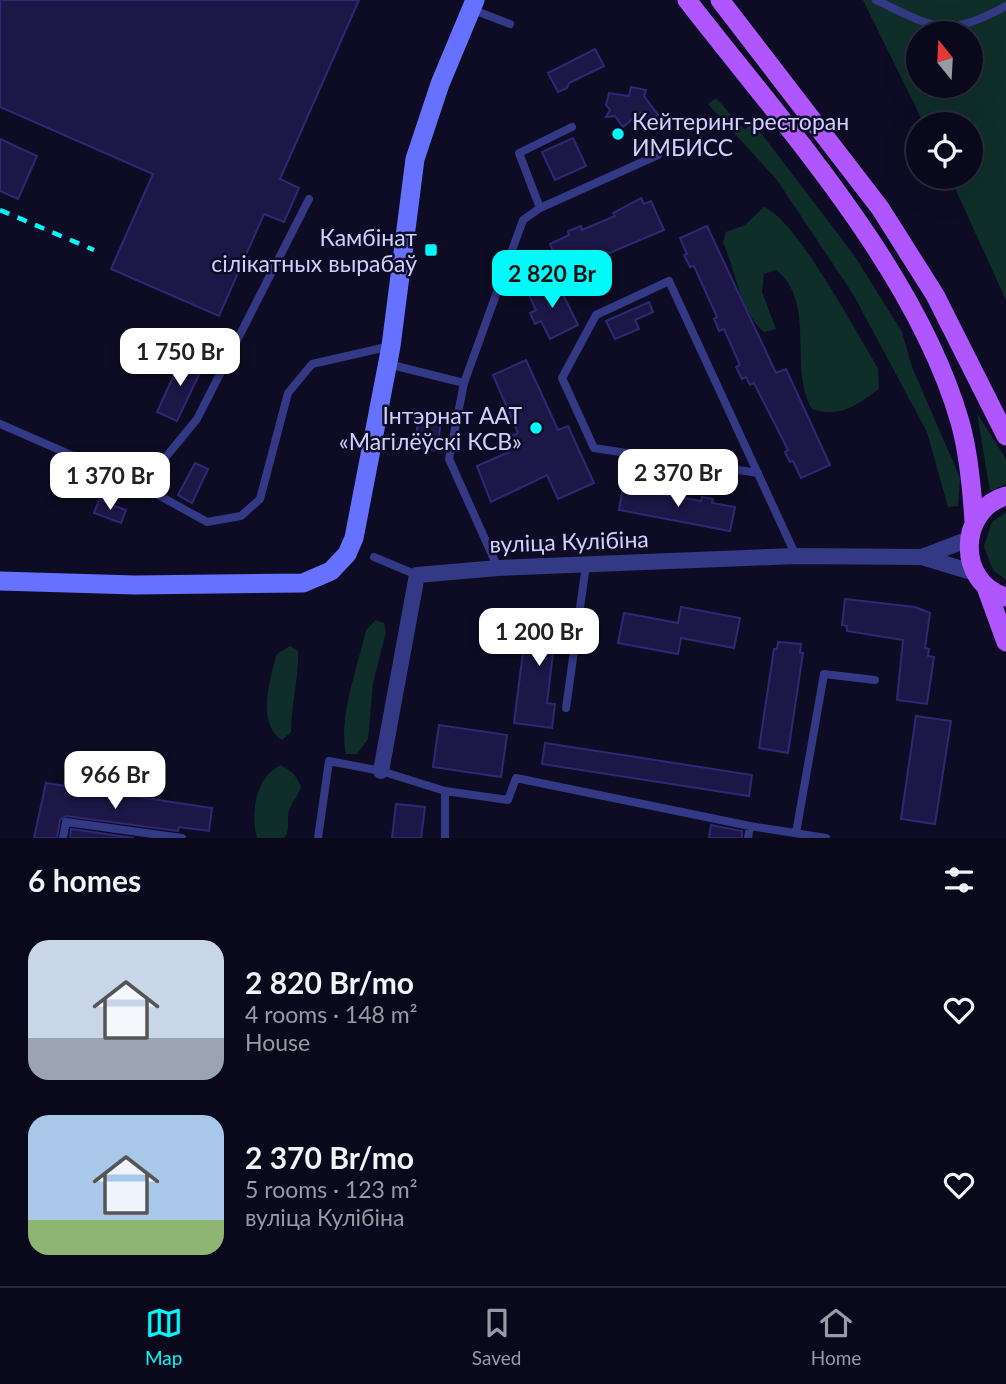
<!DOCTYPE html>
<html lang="en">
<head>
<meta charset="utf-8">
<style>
	:root { --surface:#0a091b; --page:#131224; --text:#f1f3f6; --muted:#999aa3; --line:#2a2a3a; --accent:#00fafa }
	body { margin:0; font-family:Lato,sans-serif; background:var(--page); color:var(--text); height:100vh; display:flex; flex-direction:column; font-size:26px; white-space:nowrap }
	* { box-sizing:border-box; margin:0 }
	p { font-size:23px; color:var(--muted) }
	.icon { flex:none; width:38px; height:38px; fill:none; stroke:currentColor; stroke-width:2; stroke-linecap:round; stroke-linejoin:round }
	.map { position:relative; height:838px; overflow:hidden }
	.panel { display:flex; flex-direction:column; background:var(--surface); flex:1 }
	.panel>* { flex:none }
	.needle { width:46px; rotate:342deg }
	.buttons { position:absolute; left:906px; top:21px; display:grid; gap:14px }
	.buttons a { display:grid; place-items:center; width:77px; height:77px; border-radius:50%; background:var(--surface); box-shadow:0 7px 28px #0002,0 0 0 2px var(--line); font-size:35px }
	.price { position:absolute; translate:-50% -60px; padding:0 16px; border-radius:14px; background:#fff; color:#222; font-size:23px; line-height:46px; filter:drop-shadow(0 2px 4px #0008) }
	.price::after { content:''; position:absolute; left:50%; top:42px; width:21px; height:16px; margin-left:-10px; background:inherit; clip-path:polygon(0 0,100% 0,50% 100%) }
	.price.on { background:var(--accent); color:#111 }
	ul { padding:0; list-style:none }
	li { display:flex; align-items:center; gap:21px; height:175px; padding:0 28px }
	li span { display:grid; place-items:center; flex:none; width:196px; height:140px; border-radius:21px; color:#555 }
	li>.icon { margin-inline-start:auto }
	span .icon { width:84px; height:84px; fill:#fffc; stroke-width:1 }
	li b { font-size:30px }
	h2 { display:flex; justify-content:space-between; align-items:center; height:84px; padding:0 28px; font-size:30px }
	.tab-bar { display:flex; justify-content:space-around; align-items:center; height:98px; border-top:2px solid var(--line); background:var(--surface); font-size:19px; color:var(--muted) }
	.tab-bar a { display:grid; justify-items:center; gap:4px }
	.tab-bar .on { color:var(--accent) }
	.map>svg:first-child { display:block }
	.green { fill:#0f2e2a; fill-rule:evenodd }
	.building { fill:#1c1746; stroke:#2f2874; stroke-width:2 }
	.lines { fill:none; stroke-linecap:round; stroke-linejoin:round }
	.service { stroke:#343986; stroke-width:8 }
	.minor { stroke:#343986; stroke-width:16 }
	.secondary { stroke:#6672ff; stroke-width:19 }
	.primary { stroke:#af56ff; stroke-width:19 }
	.rail { stroke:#00fafa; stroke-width:4.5; stroke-dasharray:10 9; stroke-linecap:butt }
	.poi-dot { fill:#00fafa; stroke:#0e0c24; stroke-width:2.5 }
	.labels { text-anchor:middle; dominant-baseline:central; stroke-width:5; stroke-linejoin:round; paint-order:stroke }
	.poi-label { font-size:23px; fill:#d0cfff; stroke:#0e0c24; text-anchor:end }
	.street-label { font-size:23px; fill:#d0cfff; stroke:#0e0c24 }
</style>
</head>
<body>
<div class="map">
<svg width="1006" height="838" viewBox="0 0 1006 838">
	<rect width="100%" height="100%" fill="#0e0c24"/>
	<path class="green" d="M863,0H1006V300L950,177H971V124H924ZM919,33H971V86H919Z
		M716,98L744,129L754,124L854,255L902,332L912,367L960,478L958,506L948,507L927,432L853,294L777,180L708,104Z
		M764,207C796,219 857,334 878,368L879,389C855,406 841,418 812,409C788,369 817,301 776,270L764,274L762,292L776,329L764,332C740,312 736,271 723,242L726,232L745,225Z
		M977,413L1006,459V484L990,491Z
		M1006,512V580L993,570L984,546L992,522Z
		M376,620L384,623L386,632L373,683L368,739L357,754H346C338,718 358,666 366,630Z
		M290,646L298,651C299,679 291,704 291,732L282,740C256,724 270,678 277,654Z
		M281,765L294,774L301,786C299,795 293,800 290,808C285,818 292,828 284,838H257C250,813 256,776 281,765Z"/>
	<path class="building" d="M0,0H359L280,179L299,188L284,222L264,214L219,316L111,269L153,174L0,107Z
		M595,49L604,66L569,83L567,88L558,92L548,73Z
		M631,87L646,90L644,96L658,115L647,122L640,113L623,127L615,116L606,117L610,110L606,105L609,93L629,96Z
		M573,138L586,166L555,180L542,152Z
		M0,139L37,156L18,199L0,191Z
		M641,198L644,204L651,201L664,230L562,273L550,244L569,235L568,231L581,226L582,230L615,216L613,213Z
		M707,226L776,373L786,369L830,465L801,478L793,461L790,462L785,452L788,450L754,383L750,385L746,377L742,379L736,367L740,365L724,329L719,331L714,319L717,317L694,266L690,267L684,255L687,254L680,238Z
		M556,280L578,325L550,339L541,321L535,324L530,313L536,310L528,293Z
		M649,302L653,312L635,320L639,329L615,339L606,321Z
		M183,355L204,364L177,421L157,412Z
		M526,360L558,430L568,426L594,483L558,499L547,475L491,502L477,466L509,452L504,440L518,433L493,375Z
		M419,417L441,421L437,451L414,447Z
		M195,463L208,469L192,503L178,495Z
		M623,487L701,501L702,497L713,499L712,503L735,507L730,531L619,510Z
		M99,500L126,510L121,523L94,513Z
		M845,599L915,607L930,613L925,648L929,649L928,656L934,657L927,704L897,700L903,640L847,631V626L842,625Z
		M681,607L740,618L734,648L681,638L678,654L618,643L624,613L678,623Z
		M528,612L570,617L566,646L554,645L547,703L555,704L552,728L514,723Z
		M778,642L801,644L800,653H803L788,753L759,748L774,649H777Z
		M916,716L951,721L935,824L901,819Z
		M439,725L507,735L501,777L433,767Z
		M545,743L752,775L749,796L542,764Z
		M46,783L212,808L209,831L179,827L178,831L66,816L60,820L57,838H34Z
		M396,804L425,807L421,838H392Z
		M711,825L742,831V838H709Z
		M71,829L134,838H70Z"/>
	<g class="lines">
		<path class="service" d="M876,0C935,28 945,39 1006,6
			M471,9L510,24
			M309,199L197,419L142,486L207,522L241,516L260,499L288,393L312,364L391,346
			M540,208L519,153L572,127
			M388,364L464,383L449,459L498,568
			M464,383L523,220L540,208L658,155
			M0,424L142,486
			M758,473L594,448L562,378L596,315L669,281L796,556
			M374,557L417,575
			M566,708L586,565
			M796,833L824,674L875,680
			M63,838L66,822L182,838
			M318,838L329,761L381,771L445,791L508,800L516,778L750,826L826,838
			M445,838V791
			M748,838L750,826"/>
		<path class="minor" d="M922,557L969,539
			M381,771L417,575L498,568L796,556L922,557L975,573"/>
		<path class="secondary" d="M0,581L135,585L303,583L331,571L347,554L354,538L391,346L415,159L440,84L475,0"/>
		<path class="primary" d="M687,0C783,124 916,269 960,422C969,454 972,489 974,522
			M720,0L880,208L935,295L1006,436
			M1006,496C957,510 957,584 1006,597
			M986,587L1006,642"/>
		<path class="rail" d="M0,210L94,250"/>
	</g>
	<g class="poi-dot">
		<circle cx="618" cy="134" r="7"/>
		<rect x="424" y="243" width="14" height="14" rx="3.5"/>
		<circle cx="536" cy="428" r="7"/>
	</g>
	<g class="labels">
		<g class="poi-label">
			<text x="632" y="121" text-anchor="start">Кейтеринг-ресторан<tspan x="632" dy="26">ИМБИСС</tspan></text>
			<text x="417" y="237">Камбінат<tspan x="417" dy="26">сілікатных вырабаў</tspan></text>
			<text x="522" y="415">Інтэрнат ААТ<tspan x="522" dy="26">«Магілёўскі КСВ»</tspan></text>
		</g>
		<g class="street-label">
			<text transform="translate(569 541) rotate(-2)">вуліца Кулібіна</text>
		</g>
	</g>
</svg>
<div class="buttons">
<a><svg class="needle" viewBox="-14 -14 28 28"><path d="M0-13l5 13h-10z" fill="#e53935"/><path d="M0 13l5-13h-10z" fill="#999aa3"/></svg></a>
<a><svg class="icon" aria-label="locate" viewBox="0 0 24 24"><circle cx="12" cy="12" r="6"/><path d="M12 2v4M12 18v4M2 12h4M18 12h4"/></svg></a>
</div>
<b class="price on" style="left:552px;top:310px">2 820 Br</b>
<b class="price" style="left:180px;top:388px">1 750 Br</b>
<b class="price" style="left:678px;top:509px">2 370 Br</b>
<b class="price" style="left:110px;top:512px">1 370 Br</b>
<b class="price" style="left:539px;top:668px">1 200 Br</b>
<b class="price" style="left:115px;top:811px">966 Br</b>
</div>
<section class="panel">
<h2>6 homes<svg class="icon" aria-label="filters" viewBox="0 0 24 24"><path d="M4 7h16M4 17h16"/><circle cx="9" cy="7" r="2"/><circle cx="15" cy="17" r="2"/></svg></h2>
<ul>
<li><span style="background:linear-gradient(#c9d6e8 70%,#9aa5b1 0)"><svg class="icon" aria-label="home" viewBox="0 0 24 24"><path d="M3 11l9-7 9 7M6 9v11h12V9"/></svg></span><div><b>2 820 Br/mo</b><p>4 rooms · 148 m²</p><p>House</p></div><svg class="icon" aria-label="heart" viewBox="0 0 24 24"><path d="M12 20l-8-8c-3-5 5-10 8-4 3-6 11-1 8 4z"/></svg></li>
<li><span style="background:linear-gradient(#a9c7e8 75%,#8fb573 0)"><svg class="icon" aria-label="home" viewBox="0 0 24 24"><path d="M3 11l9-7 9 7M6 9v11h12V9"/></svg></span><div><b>2 370 Br/mo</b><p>5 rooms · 123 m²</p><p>вуліца Кулібіна</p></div><svg class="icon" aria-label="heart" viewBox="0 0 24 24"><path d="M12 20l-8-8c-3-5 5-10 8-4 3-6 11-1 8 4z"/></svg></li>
</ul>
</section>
<nav class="tab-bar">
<a class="on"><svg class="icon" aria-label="map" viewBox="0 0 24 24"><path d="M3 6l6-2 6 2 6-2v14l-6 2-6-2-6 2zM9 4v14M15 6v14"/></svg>Map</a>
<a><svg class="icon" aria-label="saved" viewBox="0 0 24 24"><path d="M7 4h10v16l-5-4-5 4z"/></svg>Saved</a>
<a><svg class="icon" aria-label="home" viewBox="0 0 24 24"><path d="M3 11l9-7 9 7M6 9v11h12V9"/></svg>Home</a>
</nav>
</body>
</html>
